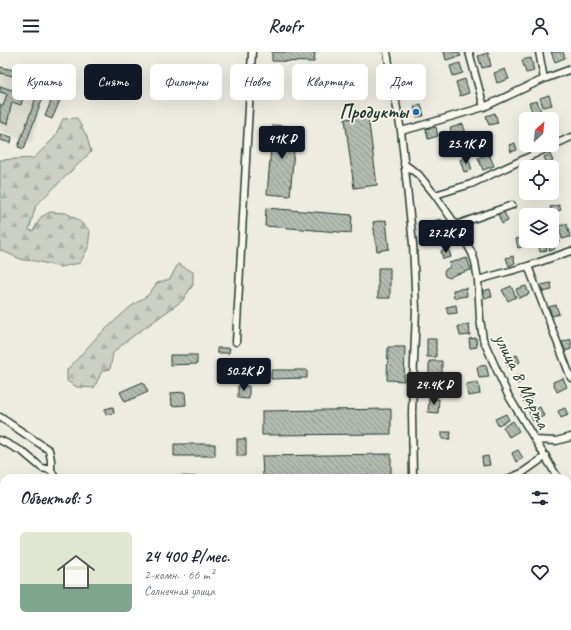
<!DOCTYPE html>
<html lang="ru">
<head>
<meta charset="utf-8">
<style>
	:root { --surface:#fff; --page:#f2f2f3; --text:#1f2937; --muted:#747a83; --accent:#111827 }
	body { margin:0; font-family:Caveat,sans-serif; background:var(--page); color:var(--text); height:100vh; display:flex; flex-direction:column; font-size:15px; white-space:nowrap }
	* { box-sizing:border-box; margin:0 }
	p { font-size:13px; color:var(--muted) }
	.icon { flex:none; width:22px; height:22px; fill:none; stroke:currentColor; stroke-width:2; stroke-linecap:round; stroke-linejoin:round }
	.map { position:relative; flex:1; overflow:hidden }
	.sheet { position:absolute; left:0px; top:422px; width:571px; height:156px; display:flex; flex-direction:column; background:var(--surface); border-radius:12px 12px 0 0; box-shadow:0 4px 16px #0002 }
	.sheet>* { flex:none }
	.hud { position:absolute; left:12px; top:12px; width:547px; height:36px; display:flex; gap:8px }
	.needle { width:26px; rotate:27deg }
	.controls { position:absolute; left:519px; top:60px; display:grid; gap:8px }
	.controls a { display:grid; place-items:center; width:40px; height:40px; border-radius:6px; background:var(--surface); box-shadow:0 4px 16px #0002; font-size:20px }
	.price { position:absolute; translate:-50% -34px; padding:0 9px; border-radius:4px; background:var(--accent); color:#fff; font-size:13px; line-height:26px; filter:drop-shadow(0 1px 2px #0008) }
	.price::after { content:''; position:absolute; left:50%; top:24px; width:12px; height:9px; margin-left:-6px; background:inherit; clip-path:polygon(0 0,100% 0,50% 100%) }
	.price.selected { background:#222; color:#fff }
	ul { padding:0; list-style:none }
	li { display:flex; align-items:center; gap:12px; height:100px; padding:0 20px }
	li span { display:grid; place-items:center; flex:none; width:112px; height:80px; border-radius:6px; color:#555 }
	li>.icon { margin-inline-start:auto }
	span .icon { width:48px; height:48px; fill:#fffc; stroke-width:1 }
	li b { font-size:17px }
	h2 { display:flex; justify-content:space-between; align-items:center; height:48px; padding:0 20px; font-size:17px }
	.pill { padding:0 14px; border-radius:6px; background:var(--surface); box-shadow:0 4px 16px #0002; font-size:14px; line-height:36px }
	.pill.selected { background:var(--accent); color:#fff }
	header { display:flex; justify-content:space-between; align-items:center; height:52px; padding:0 20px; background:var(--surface); font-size:18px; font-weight:600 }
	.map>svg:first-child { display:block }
	.built { fill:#ddddd2 }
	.forest { fill:url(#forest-firs); stroke:#75867c }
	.building { fill:url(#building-back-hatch); stroke:#1f3d34 }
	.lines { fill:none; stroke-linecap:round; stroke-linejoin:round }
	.minor-casing { stroke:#1f3d34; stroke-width:9 }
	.minor { stroke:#fbf7ec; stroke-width:6 }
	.poi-dot { fill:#1f6fb2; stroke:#fbf7ec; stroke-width:1.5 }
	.labels { text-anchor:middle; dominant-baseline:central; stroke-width:3.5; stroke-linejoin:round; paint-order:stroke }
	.poi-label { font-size:19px; font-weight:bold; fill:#1f3d34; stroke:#fbf7ec; text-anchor:end }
	.street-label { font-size:19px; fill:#1f3d34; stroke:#fbf7ec }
</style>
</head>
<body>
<header><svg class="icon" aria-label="menu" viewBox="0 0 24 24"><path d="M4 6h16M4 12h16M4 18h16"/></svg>Roofr<svg class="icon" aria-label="person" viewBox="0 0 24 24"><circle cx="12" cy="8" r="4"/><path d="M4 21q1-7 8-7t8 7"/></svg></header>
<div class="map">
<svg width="571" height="578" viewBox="0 0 571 578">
	<defs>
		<pattern id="forest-firs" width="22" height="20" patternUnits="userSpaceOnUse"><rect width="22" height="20" fill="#cbcfc4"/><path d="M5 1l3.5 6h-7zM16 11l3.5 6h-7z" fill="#aeb3a9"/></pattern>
		<pattern id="building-back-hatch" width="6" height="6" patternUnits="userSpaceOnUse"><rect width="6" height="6" fill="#b4bbb0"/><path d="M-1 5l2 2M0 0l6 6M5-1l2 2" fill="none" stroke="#929990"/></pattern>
	</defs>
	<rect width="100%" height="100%" fill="#eeece1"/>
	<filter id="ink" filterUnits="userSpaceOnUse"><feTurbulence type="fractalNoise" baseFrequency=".025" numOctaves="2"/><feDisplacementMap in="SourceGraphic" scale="8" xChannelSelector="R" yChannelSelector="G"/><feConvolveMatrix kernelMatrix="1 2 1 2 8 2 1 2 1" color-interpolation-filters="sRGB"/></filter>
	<g filter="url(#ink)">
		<path class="built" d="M0,14L42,21L45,35L32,91L0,78Z"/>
		<path class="forest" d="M77,66L87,85L91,100L36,153L29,178L33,179L41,165L50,160L66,161L77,167L90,179L88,196L80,211L60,215L36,209L23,208L0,198V108L34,106L54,86L63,67Z
			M178,212L193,220V233L182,249L125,290L113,301L110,317L102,319L94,336L77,335L67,329V318L96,286L130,255L148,243L157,231L170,227Z
			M0,508H4V564L0,565Z
			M42,574H102L103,577L44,578Z"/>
		<path class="building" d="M272,0H315L314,10L272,9Z
			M444,0H459L461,4L446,8Z
			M551,0H563L565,6L555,10Z
			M488,1L491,14L482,16L478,4Z
			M531,6L534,19L526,21L522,8Z
			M460,11L463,21L453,24L450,14Z
			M0,15L48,26L47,32L0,21Z
			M505,17L509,27L497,31L494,21Z
			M465,27L469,41L460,44L456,30Z
			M0,34L24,42L21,53L12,50L7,72L0,70V53L3,54L7,42L0,40Z
			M57,35L64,39L52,67L45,64Z
			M38,40L44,42L24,97L18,95Z
			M549,43L552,53L543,55L540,46Z
			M537,49L541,59L533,62L529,51Z
			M421,52L424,64L417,65L414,54Z
			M553,60L555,72L552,73V67H545L544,62Z
			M495,61L498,71L489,73L486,64Z
			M368,64L377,133L354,136L345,67Z
			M463,72L467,85L455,89L450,76Z
			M273,73L296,75L290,144L267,142Z
			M436,75L438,84L428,87L426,77Z
			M0,82L12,85L11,91L0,88Z
			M467,91L469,98L450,104L448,97Z
			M515,91L517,98L511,100L509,93Z
			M489,102L494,114L483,118L478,106Z
			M550,102L553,109L547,112L544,105Z
			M468,105L472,118L464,120L460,108Z
			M532,107L534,115H527L526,109Z
			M559,153L561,158L552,161L550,155Z
			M266,156L352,163L351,181L265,174Z
			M504,160L508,169L502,172L498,162Z
			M441,167L443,178L437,180L434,169Z
			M386,168L389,197L377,199L373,170Z
			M567,172L570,185L562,187L559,174Z
			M451,178L454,187L446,189L443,180Z
			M556,181L559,190L553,191L555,197L550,199L547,189H552V182Z
			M523,185L525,194L518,196L516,187Z
			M545,189L547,198L540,200L538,191Z
			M449,198L451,205L443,207L441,199Z
			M513,204L515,211L509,214L506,206Z
			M467,206L471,218L454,223L450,226L445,224L444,220L445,218L450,215L449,211Z
			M378,216H390V246H378Z
			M551,231L552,238L543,240L541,233Z
			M511,234L516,245L508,249L502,238Z
			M526,234L529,242L519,246L516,237Z
			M466,236L467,244L454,246L453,238Z
			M490,237L492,245L485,246L483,239Z
			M456,253L457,261L448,262L446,255Z
			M556,253L559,262L552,264L549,255Z
			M469,272L470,283L460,284L458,274Z
			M476,286L477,295L470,296L469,287Z
			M427,287H436V305H427Z
			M571,287V297L565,299L562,290Z
			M388,295H405L404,329L387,328Z
			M217,296H230L229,301H217Z
			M170,303H197V312L170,313Z
			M517,303L520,310L508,315L505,307Z
			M429,309H442V322H429Z
			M486,313L489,325L479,326L477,315Z
			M271,318H307V326L271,327Z
			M521,322L524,329L517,332L514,325Z
			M563,326L567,335L557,340L553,330Z
			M143,330L148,340L125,350L120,340Z
			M478,330L480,342L468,344L466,332Z
			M238,334H249V347L238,346Z
			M185,340L186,353L172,354L171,341Z
			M528,341L531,347L524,350L521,344Z
			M429,347H439L438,361L428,360Z
			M113,355L114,361L106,363L105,357Z
			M540,355L544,364L533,369L529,360Z
			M565,356L568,363L561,366L558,359Z
			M391,357V382L262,383V359Z
			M506,362L509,368L498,373L495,367Z
			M513,369L519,379L509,385L503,375Z
			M442,380H451L450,387H442Z
			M237,387H246V404H237Z
			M174,392H215V404H174Z
			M518,398L523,406L516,410L512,401Z
			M391,402V426H263L262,404Z
			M488,404L490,413L483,414L482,405Z
			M173,424L216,425V426H173Z
			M167,574H179V578H167Z
			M209,574H221V578H209Z"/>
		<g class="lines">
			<defs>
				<path id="minor" d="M387,0L401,79L413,192L416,258L412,360L413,426
					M469,0L484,55
					M539,0L544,27
					M401,79L416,75L484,55L544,27L571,17
					M404,112L419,123L435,143L456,173L472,201L475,210L478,228L480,267L483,287L508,343L558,426
					M435,143L471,132L571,85
					M456,173L512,153
					M528,214L571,326
					M478,228L528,214L571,199
					M236,290L252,0
					M0,365L49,398L51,408V418L42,416L23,400L0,388
					M535,388L556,389L571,385
					M51,418L55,426
					M510,426L522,421L546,404
					M567,447L571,456
					M115,574L118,578
					M321,578L322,574
					M392,578L394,574
					M561,578L571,572"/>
			</defs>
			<use href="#minor" class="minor-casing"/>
			<use href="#minor" class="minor"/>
		</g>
	</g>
	<circle class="poi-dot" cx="416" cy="60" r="4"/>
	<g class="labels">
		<g class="poi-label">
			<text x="408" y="60">Продукты</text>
		</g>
		<g class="street-label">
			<text transform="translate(522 329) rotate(64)">улица 8 Марта</text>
		</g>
	</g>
</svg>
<div class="controls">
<a><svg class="needle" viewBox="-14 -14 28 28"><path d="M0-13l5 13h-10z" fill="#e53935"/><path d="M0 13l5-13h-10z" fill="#747a83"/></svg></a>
<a><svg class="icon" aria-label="locate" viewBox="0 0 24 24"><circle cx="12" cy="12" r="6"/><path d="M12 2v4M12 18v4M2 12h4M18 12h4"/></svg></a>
<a><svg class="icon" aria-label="layers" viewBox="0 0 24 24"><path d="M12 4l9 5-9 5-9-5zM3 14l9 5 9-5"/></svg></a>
</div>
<b class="price" style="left:282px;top:108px">41K ₽</b>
<b class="price" style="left:466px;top:113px">25.1K ₽</b>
<b class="price" style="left:446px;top:202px">27.2K ₽</b>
<b class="price" style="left:244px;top:340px">50.2K ₽</b>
<b class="price selected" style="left:434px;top:354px">24.4K ₽</b>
<div class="hud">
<a class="pill">Купить</a>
<a class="pill selected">Снять</a>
<a class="pill">Фильтры</a>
<a class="pill">Новое</a>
<a class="pill">Квартира</a>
<a class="pill">Дом</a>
</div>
<section class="sheet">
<h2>Объектов: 5<svg class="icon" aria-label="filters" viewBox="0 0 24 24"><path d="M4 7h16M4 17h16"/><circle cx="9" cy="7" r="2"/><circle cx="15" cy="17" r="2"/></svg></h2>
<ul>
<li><span style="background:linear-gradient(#dfe7d0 65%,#7fa58c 0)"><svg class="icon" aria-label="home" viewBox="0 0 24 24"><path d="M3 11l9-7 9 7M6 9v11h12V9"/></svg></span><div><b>24 400 ₽/мес.</b><p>2-комн. · 66 m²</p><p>Солнечная улица</p></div><svg class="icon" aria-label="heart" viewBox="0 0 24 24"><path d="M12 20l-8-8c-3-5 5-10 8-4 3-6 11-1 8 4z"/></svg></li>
</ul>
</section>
</div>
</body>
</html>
